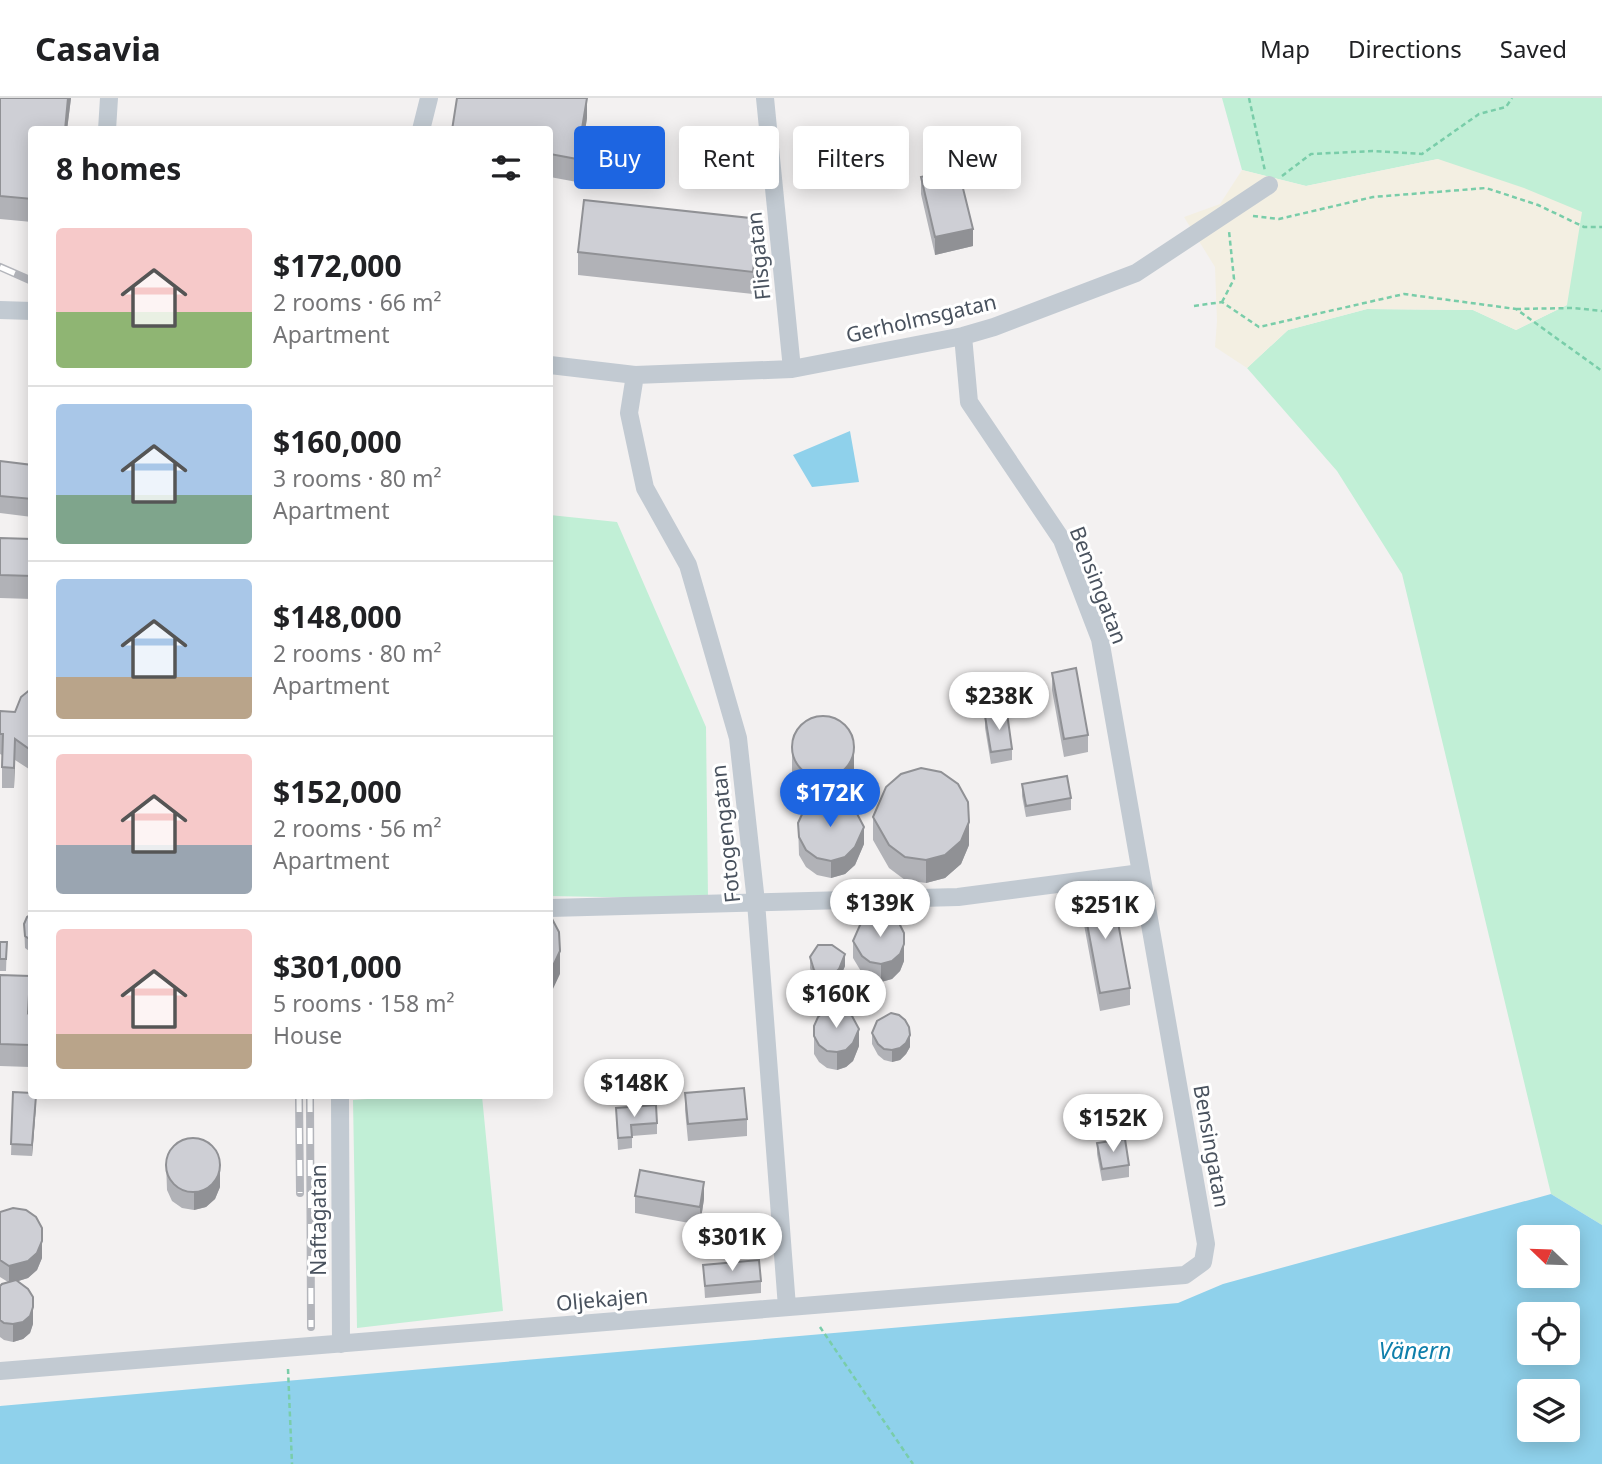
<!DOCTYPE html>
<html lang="en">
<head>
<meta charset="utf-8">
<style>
	:root { --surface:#fff; --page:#f2f2f2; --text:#202124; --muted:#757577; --line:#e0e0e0; --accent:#1d65e1 }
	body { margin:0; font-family:"Noto Sans",sans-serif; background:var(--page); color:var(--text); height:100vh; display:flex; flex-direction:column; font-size:26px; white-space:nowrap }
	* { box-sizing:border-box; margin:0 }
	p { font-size:23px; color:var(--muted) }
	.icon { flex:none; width:38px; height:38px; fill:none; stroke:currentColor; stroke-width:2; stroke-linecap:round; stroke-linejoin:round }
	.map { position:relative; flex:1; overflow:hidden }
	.sheet { position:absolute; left:28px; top:28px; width:525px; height:973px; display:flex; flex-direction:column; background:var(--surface); border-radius:7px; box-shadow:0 4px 18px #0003 }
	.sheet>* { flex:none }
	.guide { position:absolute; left:574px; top:28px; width:665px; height:63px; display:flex; gap:14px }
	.needle { width:46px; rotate:293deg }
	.fabs { position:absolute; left:1517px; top:1127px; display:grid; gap:14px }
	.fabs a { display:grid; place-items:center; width:63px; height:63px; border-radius:7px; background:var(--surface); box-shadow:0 4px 18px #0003; font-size:35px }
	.price { position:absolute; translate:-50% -60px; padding:0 16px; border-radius:24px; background:#fff; color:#222; font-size:23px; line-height:46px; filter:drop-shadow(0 2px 4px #0008) }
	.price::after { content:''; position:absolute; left:50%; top:42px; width:21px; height:16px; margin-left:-10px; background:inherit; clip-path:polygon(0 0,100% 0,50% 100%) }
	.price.on { background:var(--accent); color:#fff }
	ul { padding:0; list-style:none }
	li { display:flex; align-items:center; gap:21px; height:175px; padding:0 28px }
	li+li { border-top:2px solid var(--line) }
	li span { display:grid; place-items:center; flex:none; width:196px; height:140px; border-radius:7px; color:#555 }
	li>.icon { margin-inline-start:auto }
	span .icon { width:84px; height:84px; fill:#fffc; stroke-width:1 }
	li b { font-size:30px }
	h2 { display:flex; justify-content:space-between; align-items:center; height:84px; padding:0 28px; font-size:30px }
	.tag { padding:0 24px; border-radius:7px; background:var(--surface); box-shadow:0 4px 18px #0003; font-size:24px; line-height:63px }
	.tag.on { background:var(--accent); color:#fff }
	header { display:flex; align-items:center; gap:42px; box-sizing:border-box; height:98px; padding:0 35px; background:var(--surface); border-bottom:2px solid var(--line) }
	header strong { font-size:33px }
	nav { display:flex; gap:38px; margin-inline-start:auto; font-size:24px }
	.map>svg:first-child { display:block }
	.green { fill:#c1efd6 }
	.sand { fill:#f3efe2 }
	.water { fill:#8fd1eb; fill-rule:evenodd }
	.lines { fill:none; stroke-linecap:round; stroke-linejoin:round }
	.path { stroke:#79cda9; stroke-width:2.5; stroke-dasharray:5 3.5; stroke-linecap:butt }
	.minor { stroke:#c2cad2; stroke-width:18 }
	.rail-casing { stroke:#b3b5bb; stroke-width:8 }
	.rail { stroke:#fff; stroke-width:5; stroke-dasharray:16; stroke-linecap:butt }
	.wall { fill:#b1b2b7 }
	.shaded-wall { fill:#909195 }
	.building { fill:#cecfd5; stroke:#909195; stroke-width:2 }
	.labels { text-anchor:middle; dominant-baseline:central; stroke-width:6; stroke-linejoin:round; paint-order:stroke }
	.street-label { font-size:21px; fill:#49525e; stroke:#fff }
	.water-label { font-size:23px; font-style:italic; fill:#0f7fab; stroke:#fff }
</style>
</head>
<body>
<header>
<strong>Casavia</strong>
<nav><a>Map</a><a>Directions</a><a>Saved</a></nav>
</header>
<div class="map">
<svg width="1602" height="1366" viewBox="0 0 1602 1366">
	<rect width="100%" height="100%" fill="#f3f1f1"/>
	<path class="green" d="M1222,0H1602V1127L1551,1096L1402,476L1337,373L1247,270L1288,232L1367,211L1473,212L1516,232L1567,207L1438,61L1306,88L1242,72Z
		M550,417L617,424L706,629L708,801L550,798Z
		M411,998H482L503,1213L357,1230L353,1002Z"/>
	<path class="sand" d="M1438,61L1524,90L1582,114L1567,207L1516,232L1473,212L1367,211L1288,232L1247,270L1215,249L1217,223L1215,169L1184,119L1220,106L1242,72L1306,88Z"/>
	<path class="water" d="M850,333L859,384L812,389L793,357Z
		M1551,1096L1602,1127V1366H0V1308L1178,1205L1223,1186ZM1568,1139V1178H1530V1139ZM1530,1216H1568V1255H1530ZM1530,1293H1568V1332H1530Z"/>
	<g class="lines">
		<path class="path" d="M1249,0L1265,73
			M1282,78L1311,56L1373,53L1422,56L1479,16L1506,9L1512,0
			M1253,118L1279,121L1373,99L1486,90L1538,107L1584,129H1602
			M1222,204L1234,181L1229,133
			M1194,208L1222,204L1259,229L1404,196L1516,211L1602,273
			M1516,211L1574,210L1602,213
			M820,1229L913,1366
			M288,1271L292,1366"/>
		<path class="minor" d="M765,0L792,271
			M107,32L109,0
			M421,32L429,0
			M0,212L32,213
			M550,267L635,277L792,271L963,238L994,229L1136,175L1269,87
			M635,277L629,315L645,390L688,467L738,640L756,804L787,1209
			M550,810L958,799L1141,775
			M340,998L341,1246
			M0,1273L1185,1177L1203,1164L1206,1146L1100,541L1062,442L969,304L963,238"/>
		<defs>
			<path id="rail" d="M0,169L32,183
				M299,998L300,1095
				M310,998L311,1229"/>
		</defs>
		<use href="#rail" class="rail-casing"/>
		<use href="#rail" class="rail"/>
	</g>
	<path class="wall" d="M0,0H71L67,32H32V124L0,121Z
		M587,20L577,84L550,79V32Z
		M921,79L973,148L935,157L921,96Z
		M759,144L753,196L578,177V154Z
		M0,363L32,367V419L0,415Z
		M0,440L32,441V501L0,500Z
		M1052,575L1088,637V654L1064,659L1052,592Z
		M32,590V673L15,662L14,690H2V657L0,656V613L15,614Z
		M985,618L1012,651V662L991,666L985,630Z
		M792,643L854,672L848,685L838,694L824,698L810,696L799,687L792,675Z
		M1022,686L1071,700V712L1026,719L1022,698Z
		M873,719L969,747L961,766L945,780L926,785L905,782L889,770L873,742Z
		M798,725L864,746L855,767L845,776L831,780L817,777L806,769L799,757Z
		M1080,788L1103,810L1130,890V907L1100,913L1080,805Z
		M32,816V855L25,850L24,826Z
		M853,843L904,863L900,873L892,881L881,884L870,882L862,875L853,860Z
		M0,844H7L6,873H0Z
		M810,859L845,868L839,882L834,887L820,888L814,884L810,870Z
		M0,877L30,900L29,915L32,912V944L31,943L30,969L0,968Z
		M814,928L859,948L853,963L846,969L837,972L827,970L819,964L814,956Z
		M872,935L910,949L906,956L900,962L892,964L884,962L878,957L872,946Z
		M13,994L36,1007L32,1058L11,1057Z
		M685,995L747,1021V1038L688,1043L685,1012Z
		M616,1010L657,1025V1036L632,1038V1050L618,1052Z
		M1097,1045L1129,1067V1079L1102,1083L1097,1056Z
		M166,1063L220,1089L215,1101L206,1109L194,1112L182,1110L172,1103L167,1092Z
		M635,1098L704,1101L700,1127L635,1115Z
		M0,1114L42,1160L37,1172L28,1180L18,1183L33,1226L30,1235L23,1241L13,1244L4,1242L0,1239V1188L8,1184L0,1179Z
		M703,1167L761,1183V1195L705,1200Z"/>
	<path class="shaded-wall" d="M68,0H71L67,32H65Z
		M587,0V20L577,84V61Z
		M759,121V144L753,196V174Z
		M973,131V148L935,157V139Z
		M15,641V662L14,690V670Z
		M854,654V672L848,685L838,694L824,698V681Z
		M969,724V747L961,766L945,780L926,785V762Z
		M864,729V746L855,767L845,776L831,780V763Z
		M904,846V863L900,873L892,881L881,884V866Z
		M560,853V876L552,893L550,896V873Z
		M845,856V868L839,882L834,887V876Z
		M859,931V948L853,963L846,969L837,972V954Z
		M910,937V949L906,956L900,962L892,964V952Z
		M36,998V1007L32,1058V1047Z
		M220,1072V1089L215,1101L206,1109L194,1112V1094Z
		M704,1084V1101L700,1127V1109Z
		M42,1143V1160L37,1172L28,1180L9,1186V1168Z
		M33,1209V1226L30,1235L23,1241L13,1244V1226Z"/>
	<path class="building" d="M0,0H68L65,32H32V101L0,98Z
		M457,0H587L577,61L550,56V32H452Z
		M958,70L973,131L935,139L921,79Z
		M584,102L759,121L753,174L578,154Z
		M0,363L32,367V401L0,398Z
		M0,440L32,441V478L0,477Z
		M1076,570L1088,637L1064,641L1052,575Z
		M32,590V653L15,641L14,670L2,669L3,636H0V613L15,614L21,599Z
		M1007,615L1012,651L991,654L985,618Z
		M792 649a31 31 0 1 1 62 0a31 31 0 1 1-62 0Z
		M921,670L941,674L958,686L968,704L969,724L961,743L945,757L926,762L905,759L889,747L873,719L886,689L901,676Z
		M1067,678L1071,700L1026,708L1022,686Z
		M828,699L842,701L854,710L864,729L855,749L845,759L831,763L817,760L806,752L799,739L798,725L804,712L815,703Z
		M1098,784L1103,810L1115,808L1130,890L1100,895L1080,788Z
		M32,816V843L25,838L24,826L27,819Z
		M550,817L559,834L560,853L552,870L550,873Z
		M879,817L890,819L899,825L904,835V846L900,856L892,863L881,866L870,864L862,858L853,843L860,827L868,820Z
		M0,844H7L6,861H0Z
		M818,847H832L845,856L839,871L834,876H820L814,872L810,859Z
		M0,877L30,878L28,915L32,913V922L31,921L30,947L0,946Z
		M835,910L844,912L852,918L859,931L853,945L846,952L837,954L827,953L819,947L814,938V928L818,919L825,913Z
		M891,915L899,917L905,922L909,929L910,937L906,945L900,950L892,952L884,951L878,946L872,935L877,923Z
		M744,990L747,1021L688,1026L685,995Z
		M13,994L32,995V998H36L32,1047L11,1046Z
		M656,1007L657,1025L631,1027L632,1039L618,1040L616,1010Z
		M166 1067a27 27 0 1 1 54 0a27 27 0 1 1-54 0Z
		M1125,1041L1129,1067L1102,1071L1097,1045Z
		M640,1072L704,1084L700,1109L635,1098Z
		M13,1110L26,1112L36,1119L42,1130V1143L37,1155L28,1163L9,1168L0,1162V1114Z
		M759,1162L761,1183L705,1188L703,1167Z
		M16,1182L28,1191L33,1199V1209L30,1218L23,1224L13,1226L4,1225L0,1222V1188L2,1186Z"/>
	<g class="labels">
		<g class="street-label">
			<text transform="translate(758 158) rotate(-96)">Flisgatan</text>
			<text transform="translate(921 220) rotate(-13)">Gerholmsgatan</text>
			<text transform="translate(1099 487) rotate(69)">Bensingatan</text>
			<text transform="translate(725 736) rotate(-96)">Fotogengatan</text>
			<text transform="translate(1212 1048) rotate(80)">Bensingatan</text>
			<text transform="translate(318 1122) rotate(-90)">Naftagatan</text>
			<text transform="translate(602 1201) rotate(-5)">Oljekajen</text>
		</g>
		<g class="water-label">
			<text x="1415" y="1252">Vänern</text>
		</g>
	</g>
</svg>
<div class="fabs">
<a><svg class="needle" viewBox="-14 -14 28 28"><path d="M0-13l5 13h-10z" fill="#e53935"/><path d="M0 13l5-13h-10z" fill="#757577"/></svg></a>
<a><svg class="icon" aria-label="locate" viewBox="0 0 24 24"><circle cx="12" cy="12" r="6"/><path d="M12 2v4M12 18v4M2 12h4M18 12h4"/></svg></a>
<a><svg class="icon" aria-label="layers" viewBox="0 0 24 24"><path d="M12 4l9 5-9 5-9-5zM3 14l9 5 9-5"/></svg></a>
</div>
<b class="price" style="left:999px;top:634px">$238K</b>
<b class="price on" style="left:830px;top:731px">$172K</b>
<b class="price" style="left:880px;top:841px">$139K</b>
<b class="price" style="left:1105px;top:843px">$251K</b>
<b class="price" style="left:836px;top:932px">$160K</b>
<b class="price" style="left:634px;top:1021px">$148K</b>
<b class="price" style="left:1113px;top:1056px">$152K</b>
<b class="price" style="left:732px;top:1175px">$301K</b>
<div class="guide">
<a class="tag on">Buy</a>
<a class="tag">Rent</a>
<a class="tag">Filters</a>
<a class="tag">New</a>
</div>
<section class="sheet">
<h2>8 homes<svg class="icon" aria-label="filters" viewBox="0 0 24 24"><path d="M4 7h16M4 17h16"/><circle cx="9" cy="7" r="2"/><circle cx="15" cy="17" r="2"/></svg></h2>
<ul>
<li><span style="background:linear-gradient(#f6c9c9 60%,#8fb573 0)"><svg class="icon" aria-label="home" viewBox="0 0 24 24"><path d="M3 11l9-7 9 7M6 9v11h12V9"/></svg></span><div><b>$172,000</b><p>2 rooms · 66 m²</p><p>Apartment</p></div></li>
<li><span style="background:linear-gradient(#a9c7e8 65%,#7fa58c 0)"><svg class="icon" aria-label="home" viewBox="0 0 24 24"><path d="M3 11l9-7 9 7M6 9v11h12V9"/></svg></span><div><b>$160,000</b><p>3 rooms · 80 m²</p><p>Apartment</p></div></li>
<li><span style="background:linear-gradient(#a9c7e8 70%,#b9a48a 0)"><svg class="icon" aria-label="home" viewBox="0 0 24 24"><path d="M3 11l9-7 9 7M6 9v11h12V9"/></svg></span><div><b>$148,000</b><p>2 rooms · 80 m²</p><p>Apartment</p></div></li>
<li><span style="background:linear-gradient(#f6c9c9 65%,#9aa5b1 0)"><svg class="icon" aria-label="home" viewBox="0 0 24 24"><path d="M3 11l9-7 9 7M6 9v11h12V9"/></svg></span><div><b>$152,000</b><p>2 rooms · 56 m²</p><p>Apartment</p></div></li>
<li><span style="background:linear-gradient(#f6c9c9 75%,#b9a48a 0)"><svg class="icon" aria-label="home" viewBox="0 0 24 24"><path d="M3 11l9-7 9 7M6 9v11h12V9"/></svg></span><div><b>$301,000</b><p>5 rooms · 158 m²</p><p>House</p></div></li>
</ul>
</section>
</div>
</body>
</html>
